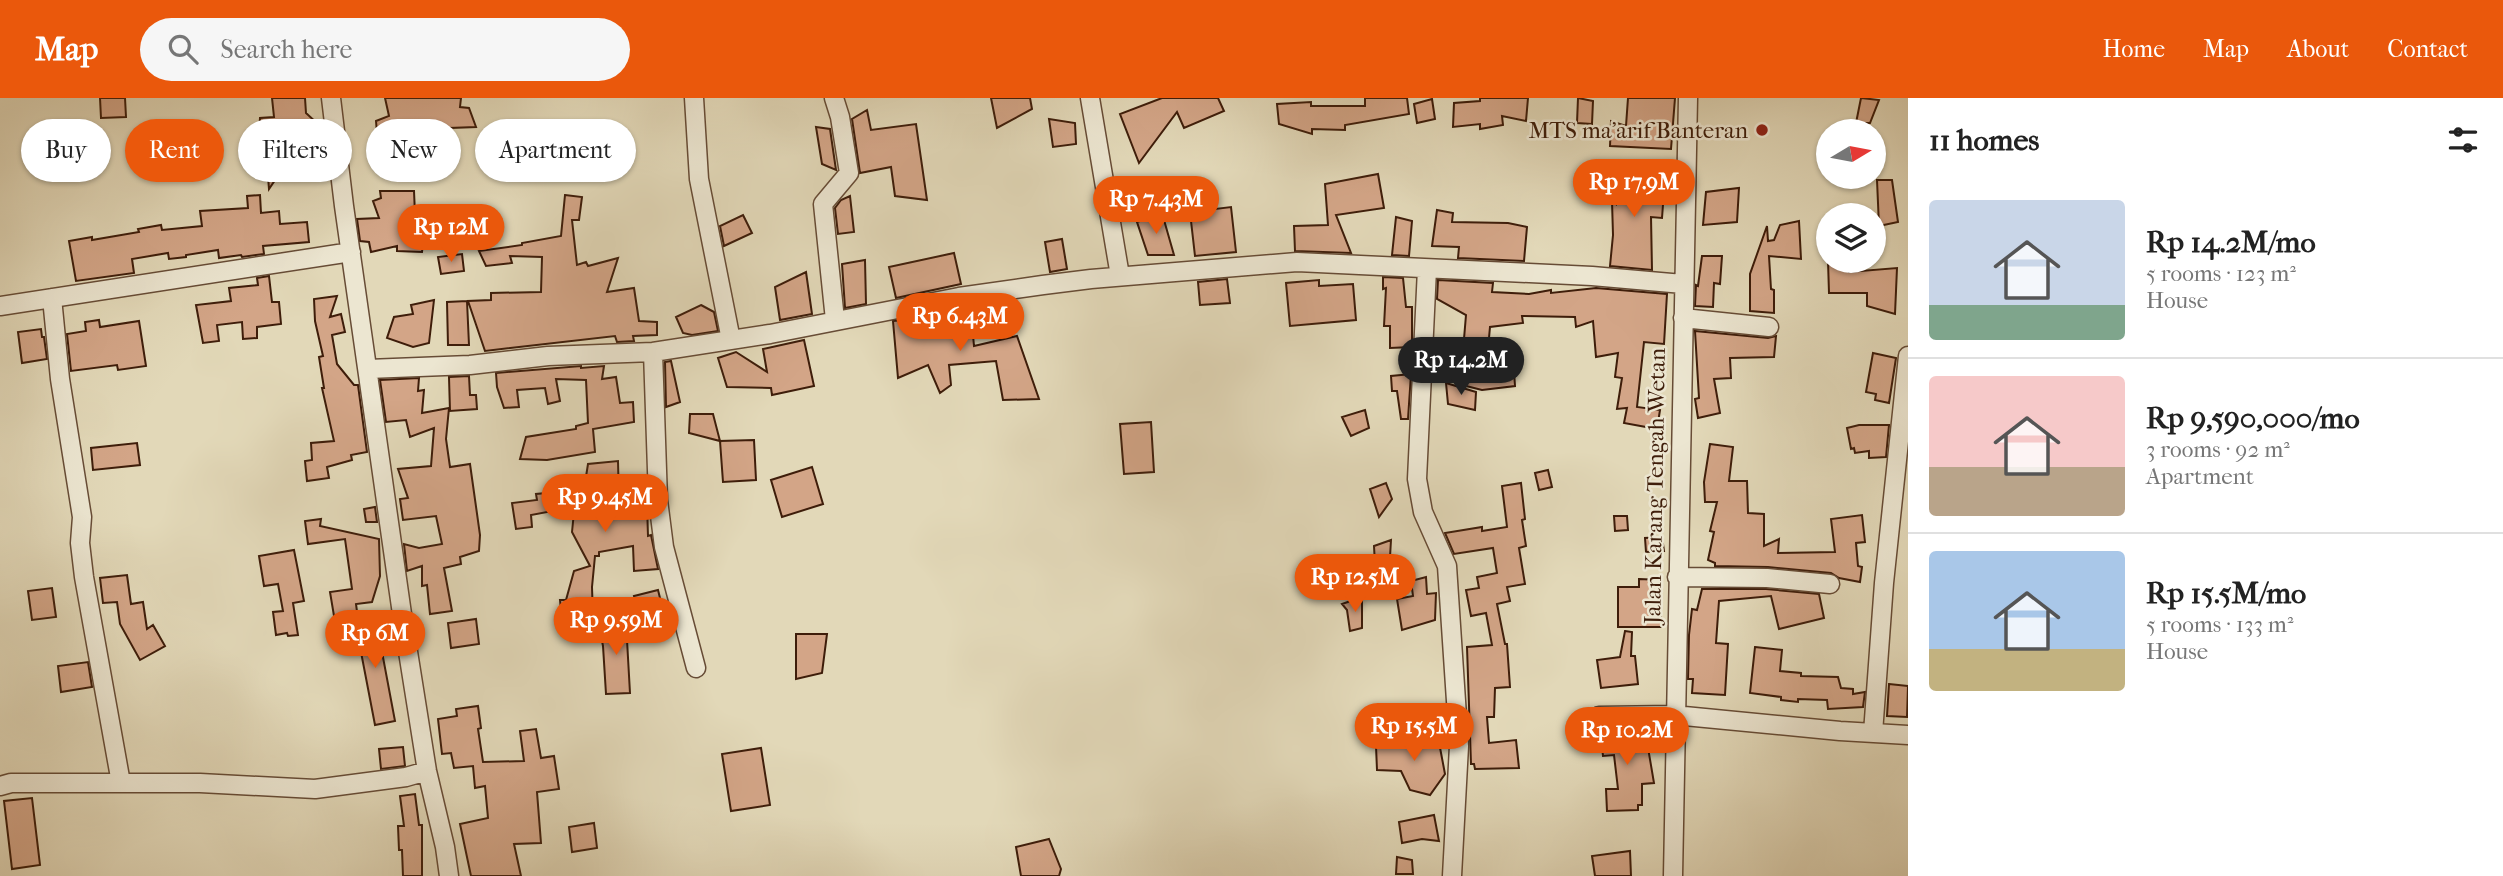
<!DOCTYPE html>
<html lang="en">
<head>
<meta charset="utf-8">
<style>
	:root { --surface:#fff; --page:#f6f6f6; --text:#222; --muted:#767676; --line:#e0e0e0; --accent:#ea580c }
	body { margin:0; font-family:"IM FELL French Canon",serif; background:var(--page); color:var(--text); height:100vh; display:flex; flex-direction:column; font-size:26px; white-space:nowrap }
	* { box-sizing:border-box; margin:0 }
	p { font-size:23px; color:var(--muted) }
	.icon { flex:none; width:38px; height:38px; fill:none; stroke:currentColor; stroke-width:2; stroke-linecap:round; stroke-linejoin:round }
	.map { position:relative; flex:1; overflow:hidden }
	.panel { display:flex; flex-direction:column; background:var(--surface); width:595px }
	.panel>* { flex:none }
	.top-card { position:absolute; left:21px; top:21px; width:665px; height:63px; display:flex; gap:14px }
	.needle { width:46px; rotate:80deg }
	.fabs { position:absolute; left:1816px; top:21px; display:grid; gap:14px }
	.fabs a { display:grid; place-items:center; width:70px; height:70px; border-radius:50%; background:var(--surface); box-shadow:0 2px 5px #0004; font-size:35px }
	.price { position:absolute; translate:-50% -60px; padding:0 16px; border-radius:24px; background:var(--accent); color:#fff; font-size:23px; line-height:46px; filter:drop-shadow(0 2px 4px #0008) }
	.price::after { content:''; position:absolute; left:50%; top:42px; width:21px; height:16px; margin-left:-10px; background:inherit; clip-path:polygon(0 0,100% 0,50% 100%) }
	.price.on { background:#222; color:#fff }
	ul { padding:0; list-style:none }
	li { display:flex; align-items:center; gap:21px; height:175px; padding:0 21px }
	li+li { border-top:2px solid var(--line) }
	li span { display:grid; place-items:center; flex:none; width:196px; height:140px; border-radius:7px; color:#555 }
	li>.icon { margin-inline-start:auto }
	span .icon { width:84px; height:84px; fill:#fffc; stroke-width:1 }
	li b { font-size:30px }
	h2 { display:flex; justify-content:space-between; align-items:center; height:84px; padding:0 21px; font-size:30px }
	.tag { padding:0 24px; border-radius:32px; background:var(--surface); box-shadow:0 2px 5px #0004; font-size:24px; line-height:63px }
	.tag.on { background:var(--accent); color:#fff }
	header { display:flex; align-items:center; gap:42px; box-sizing:border-box; height:98px; padding:0 35px; background:var(--accent); color:#fff }
	header strong { font-size:33px }
	nav { display:flex; gap:38px; margin-inline-start:auto; font-size:24px }
	.search { width:490px; height:63px; background:var(--page); display:flex; align-items:center; gap:18px; box-sizing:border-box; padding:0 24px; border-radius:38px; color:var(--muted); font-size:26px }
	main { display:flex; flex:1; min-height:0 }
	.map>svg:first-child { display:block }
	.building { fill:#d3a587; stroke:#3e1d0a; stroke-width:2 }
	.lines { fill:none; stroke-linecap:round; stroke-linejoin:round }
	.minor-casing { stroke:#674c36; stroke-width:21 }
	.minor { stroke:#ece6d1; stroke-width:18 }
	.poi-dot { fill:#8f2418; stroke:#ece6d1; stroke-width:2.5 }
	.labels { text-anchor:middle; dominant-baseline:central; stroke-width:5; stroke-linejoin:round; paint-order:stroke }
	.poi-label { font-size:23px; fill:#3e1d0a; stroke:#ece6d1; text-anchor:end }
	.street-label { font-size:23px; fill:#3e1d0a; stroke:#ece6d1 }
</style>
</head>
<body>
<header>
<strong>Map</strong>
<div class="search"><svg class="icon" aria-label="search" viewBox="0 0 24 24"><circle cx="10" cy="10" r="6"/><path d="M15 15l6 6"/></svg>Search here</div>
<nav><a>Home</a><a>Map</a><a>About</a><a>Contact</a></nav>
</header>
<main>
<div class="map">
<svg width="1908" height="778" viewBox="0 0 1908 778">
	<rect width="100%" height="100%" fill="#e2d8b8"/>
	<filter id="stains"><feTurbulence type="fractalNoise" baseFrequency=".00286" numOctaves="4"/><feColorMatrix values="0 0 0 0 .2 0 0 0 0 .09 0 0 0 0 .02 0 0 0 .5 -.17"/></filter>
	<radialGradient id="worn" r=".72"><stop offset=".6" stop-color="#630" stop-opacity="0"/><stop offset="1" stop-color="#630" stop-opacity=".3"/></radialGradient>
	<path class="building" d="M100,0H125L126,19L101,20Z
		M272,0H305L306,15L319,27L326,52L314,61L288,63L269,91L266,53H263L259,36L260,20L274,19Z
		M385,0H461L460,9L469,10L476,29L450,30L452,44L417,42L420,51L399,54L397,41L377,35L376,23L389,18Z
		M991,0H1030L1032,11L997,30Z
		M1162,0H1218L1224,13L1184,30L1177,14L1139,65L1120,16Z
		M1365,0H1407L1409,16L1345,27V32L1312,31V36L1279,26L1277,6L1311,4V8H1365Z
		M1480,0H1528L1526,23L1502,18L1503,27L1480,31V26L1453,29L1454,5L1480,3Z
		M1578,0L1593,3L1592,26L1577,25Z
		M1628,0H1675L1671,51L1610,48L1611,23L1626,28Z
		M1861,0L1879,2L1870,25H1856Z
		M1432,1L1435,21L1417,25L1414,6Z
		M867,12L871,32L916,26L927,102L895,98L891,69L860,75L852,21Z
		M1049,21L1075,25L1076,46L1053,49Z
		M816,29L830,31L836,72L822,66Z
		M80,52L87,73L66,81L59,60Z
		M1617,71H1652L1650,91L1664,93L1662,120L1651,119L1652,172L1610,168L1613,137L1612,103L1616,106Z
		M1378,76L1384,110L1336,117L1351,155L1295,153L1294,128L1328,127L1325,86Z
		M1877,82H1892L1898,124L1879,128Z
		M1739,90L1737,124L1703,127L1706,94Z
		M380,93H414L415,116L425,127L422,154L397,153V148L371,154L369,144L360,143L357,121L379,120L373,103L381,100Z
		M260,97L261,115L279,113L280,126L307,124L309,144L263,148L264,156L242,159L241,157L219,160L218,152L186,157V159L169,161L168,155L132,161L134,175L76,183L69,143L92,139V142L139,134L138,131L161,127L162,132L202,128L200,113L248,110L247,98Z
		M565,97L582,99L579,122H572L577,167L586,164L588,168L618,160L607,194L634,190L639,223L657,224V237L633,238L634,243L617,244L615,238L485,253L468,203L491,202V195L541,194L542,159L510,158L512,165L486,168L479,153L522,147V145L561,138Z
		M850,98L854,134L838,136L835,110L841,102Z
		M1231,109L1236,154L1195,158L1190,114Z
		M1437,112L1453,115L1452,124L1508,125L1527,129L1524,163L1458,160L1459,149L1432,148Z
		M1162,115L1174,157H1148L1137,124Z
		M743,117L752,135L724,148L720,128Z
		M1396,119L1412,123L1409,158L1392,157Z
		M1799,123L1801,161L1769,158L1771,191L1774,192V215L1750,213V176L1767,128L1768,143L1774,142L1780,127Z
		M1062,141L1067,171L1050,174L1045,144Z
		M954,155L961,186L896,200L889,169Z
		M462,156L464,173L441,176L438,159Z
		M1702,158H1722L1720,186L1714,185L1713,209L1695,208L1696,187L1698,188Z
		M865,162L866,206L845,210L842,166Z
		M1828,163H1849V174L1897,170L1895,216L1867,208V195H1829Z
		M806,174L812,216L780,222L775,189Z
		M269,178L272,204H279L281,226L257,229V240L243,241L242,224L217,227L219,243L203,245L196,207L231,203L229,190L258,187L257,180Z
		M1383,179L1403,180L1406,209H1412V249L1390,250V228H1384L1386,190L1383,191Z
		M1227,181L1230,205L1200,207L1198,184Z
		M1319,182V188L1353,186L1356,222L1290,228L1286,185Z
		M1438,182L1493,185L1492,194L1529,196L1551,192V195L1596,190L1667,196L1664,246L1644,244L1637,309L1660,312L1657,331L1624,325L1627,310L1617,311L1622,280L1615,279L1618,255L1596,259L1593,223L1576,229L1575,219L1522,218L1523,225L1490,229L1487,262L1513,259L1515,288L1482,292L1466,288L1472,242L1464,241L1466,217L1437,201Z
		M337,198L330,219L341,216L345,234L332,237L337,266L354,287H358L367,354L351,357L352,362L327,369L329,380L307,383L305,363L312,362L311,345L334,343L322,290H324L319,259L323,258L315,223L314,201Z
		M434,202L429,245L413,249L387,240L394,219L413,216L411,207Z
		M467,203L469,247H448L447,204Z
		M701,207L714,214L718,233L692,237L683,235L676,219Z
		M971,215L974,248L1017,238L1039,301L1003,302L996,263L949,267L951,287L940,295L928,267L898,280L893,223Z
		M99,222L100,229L139,223L146,268L118,272L117,267L71,273L67,236L86,233L85,224Z
		M41,231L42,239H44L47,261L22,265L18,234Z
		M1695,233L1768,240L1776,238L1774,259L1730,260L1731,280L1714,281L1720,315L1698,320L1695,301L1699,300Z
		M804,242L814,288L772,297L771,290L727,289L718,260L736,254L767,274L763,251Z
		M1873,255L1896,260L1889,305L1875,302L1876,296L1866,294Z
		M671,263L680,304L666,309L665,264Z
		M581,268V270L604,268L602,281L616,279L620,305L633,304L634,324L593,331L595,354L547,362L520,361L526,339L576,331V328L588,325L586,282L556,281L560,303L548,306L545,290L517,292L519,309L504,310L497,289L496,275Z
		M1411,276L1408,321H1401L1397,293H1392L1391,278Z
		M469,278L470,297H476L477,311L450,313L449,279Z
		M419,280L418,293L424,292L422,315L449,310L446,341L450,369L470,366L480,437L479,453L460,459L461,466L444,470L452,513L430,516L427,487L422,488V468L407,473L404,446L419,450L442,446L436,418L403,422L400,401L408,400L398,371L431,368L434,330L410,339L406,322L386,324L380,282Z
		M1446,285L1476,294L1475,312L1448,306Z
		M1365,312L1369,330L1351,338L1342,319Z
		M690,316H713L720,343L689,335Z
		M1151,324L1154,374L1124,376L1120,326Z
		M1859,327H1889L1886,359L1869,360V353L1855,355L1854,350L1851,351L1847,330Z
		M754,342L756,382L723,384L720,343Z
		M137,345L140,367L93,372L91,350Z
		M1710,346L1733,349L1729,383H1747L1748,415L1764,416V448L1779,441L1778,455L1835,454L1831,421L1862,417L1865,444L1856,445L1858,468L1862,469L1860,484L1839,480L1831,475L1768,469L1715,468V465L1708,462L1714,434L1710,433L1717,404H1705L1704,384Z
		M618,363L619,405L647,406L648,438L651,437L658,471L634,473L633,448L599,454V458H595L592,489L593,520L562,522L560,502H566L574,473L590,468L572,434L575,404H582L588,366Z
		M812,369L823,406L782,419L771,382Z
		M1548,372L1552,389L1539,392L1535,375Z
		M1386,385L1392,401L1379,419L1370,391Z
		M1521,385L1525,421L1522,422L1526,448L1519,450L1525,486L1507,489L1510,503L1497,506L1505,546H1507L1510,589L1495,590L1494,619H1487L1489,645L1516,642L1519,670L1475,671L1474,666H1471L1467,549L1492,547L1486,515L1471,518L1466,492L1479,490L1477,479L1497,475L1493,450L1454,456L1445,435L1482,429V433L1507,429L1502,388Z
		M558,394V412L531,417L532,429L516,431L512,405L537,402L536,396Z
		M375,409L377,424H366L364,411Z
		M1614,418H1627L1628,432L1615,433Z
		M321,421L320,428L379,441L380,478L372,504L356,506L358,521L335,524L330,494L352,491L345,441L308,446L305,423Z
		M1662,439L1664,453L1646,454L1645,440Z
		M1391,442L1390,459L1382,469V479L1347,482L1348,467H1375L1374,448Z
		M294,452L304,503L293,505L298,537L288,538L287,535L276,537L273,514L283,513L278,486L264,488L259,458Z
		M127,477L131,506L143,504L147,531L153,527L165,548L140,562L120,526L117,504L103,505L100,480Z
		M1426,479L1427,496L1436,495L1435,522L1402,532L1397,501L1413,498L1411,483Z
		M1639,481L1661,482V529H1618V489H1639Z
		M52,490L56,519L32,522L28,493Z
		M1702,491H1766L1819,496L1824,520L1779,531L1771,498L1719,503L1716,545L1728,546L1725,597L1692,595L1693,581H1688L1689,537L1692,511L1697,512Z
		M658,492L664,516L640,522L634,498Z
		M1362,499V530L1350,533L1347,512L1342,506Z
		M476,521L479,546L451,550L448,525Z
		M627,523L631,542H627L630,595L606,596L603,548L599,528Z
		M385,527L386,554H382L395,623L375,627L361,554H355V528Z
		M1625,533L1632,534L1631,558H1635L1638,586L1601,590L1597,562L1620,559Z
		M796,536H827L822,575L796,581Z
		M1755,549L1782,552L1780,573L1801,575V578L1838,579L1841,590L1853,591V596L1865,594L1863,609L1828,611L1827,602L1798,601V604L1781,602V599L1750,595Z
		M88,564L92,589L61,594L58,568Z
		M1889,586L1908,588L1907,619L1887,618Z
		M478,608L481,630L478,631L483,664L524,663L520,633L536,631L541,660L554,658L559,691L537,694L541,745L514,746L521,778H471L460,726L488,720L485,688L475,690L473,668L454,670L451,655L442,656L438,621L457,618L456,611Z
		M1600,629H1623L1624,636L1645,632L1654,685L1642,686V707H1638V712L1607,713L1606,691H1618L1614,657L1603,658Z
		M1438,639L1445,676L1430,697L1410,692L1401,673L1377,672L1376,648L1419,644V640Z
		M403,649L405,668L381,671L379,651Z
		M761,650L770,707L731,713L722,656Z
		M415,696L419,727H422V778H403L402,752H399L398,728H404L400,698Z
		M32,700L40,767L12,771L4,703Z
		M1434,717L1439,743L1422,741L1402,745L1399,724Z
		M594,725L597,750L572,754L569,729Z
		M1049,741L1061,771L1059,778H1021L1016,749Z
		M1630,753L1631,778H1595L1592,758Z
		M1397,759L1412,762L1413,776H1396Z"/>
	<g class="lines">
		<defs>
			<path id="minor" d="M331,0L344,108L402,516L427,673L445,749L449,778
				M694,0L699,81L731,242
				M834,0L840,19L849,75L823,106L835,222
				M1090,0L1120,178
				M1427,171L1417,381L1423,414L1447,468L1459,648L1452,778
				M52,200L60,281L82,419L80,445L84,479L121,685
				M0,208L351,154
				M1683,220L1769,229
				M653,254L658,402L664,449L696,570
				M368,271L470,267L548,258L653,254L770,236L959,199L1043,187L1091,181L1297,164L1592,178L1683,186
				M1677,479L1767,480L1830,486
				M1599,618L1674,617L1840,633L1908,637
				M1873,635L1884,485L1908,258
				M0,688L11,685H200L315,691L406,679L427,673
				M1673,778L1688,0"/>
		</defs>
		<use href="#minor" class="minor-casing"/>
		<use href="#minor" class="minor"/>
	</g>
	<circle class="poi-dot" cx="1762" cy="32" r="7"/>
	<g class="labels">
		<g class="poi-label">
			<text x="1748" y="32">MTS ma'arif Banteran</text>
		</g>
		<g class="street-label">
			<text transform="translate(1655 388) rotate(-89)">Jalan Karang Tengah Wetan</text>
		</g>
	</g>
	<rect width="100%" height="100%" filter="url(#stains)"/>
	<rect width="100%" height="100%" fill="url(#worn)"/>
</svg>
<div class="fabs">
<a><svg class="needle" viewBox="-14 -14 28 28"><path d="M0-13l5 13h-10z" fill="#e53935"/><path d="M0 13l5-13h-10z" fill="#767676"/></svg></a>
<a><svg class="icon" aria-label="layers" viewBox="0 0 24 24"><path d="M12 4l9 5-9 5-9-5zM3 14l9 5 9-5"/></svg></a>
</div>
<b class="price" style="left:1634px;top:121px">Rp 17.9M</b>
<b class="price" style="left:1156px;top:138px">Rp 7.43M</b>
<b class="price" style="left:451px;top:166px">Rp 12M</b>
<b class="price" style="left:960px;top:255px">Rp 6.43M</b>
<b class="price on" style="left:1461px;top:299px">Rp 14.2M</b>
<b class="price" style="left:605px;top:436px">Rp 9.45M</b>
<b class="price" style="left:1355px;top:516px">Rp 12.5M</b>
<b class="price" style="left:616px;top:559px">Rp 9.59M</b>
<b class="price" style="left:375px;top:572px">Rp 6M</b>
<b class="price" style="left:1414px;top:665px">Rp 15.5M</b>
<b class="price" style="left:1627px;top:669px">Rp 10.2M</b>
<div class="top-card">
<a class="tag">Buy</a>
<a class="tag on">Rent</a>
<a class="tag">Filters</a>
<a class="tag">New</a>
<a class="tag">Apartment</a>
</div>
</div>
<section class="panel">
<h2>11 homes<svg class="icon" aria-label="filters" viewBox="0 0 24 24"><path d="M4 7h16M4 17h16"/><circle cx="9" cy="7" r="2"/><circle cx="15" cy="17" r="2"/></svg></h2>
<ul>
<li><span style="background:linear-gradient(#c9d6e8 75%,#7fa58c 0)"><svg class="icon" aria-label="home" viewBox="0 0 24 24"><path d="M3 11l9-7 9 7M6 9v11h12V9"/></svg></span><div><b>Rp 14.2M/mo</b><p>5 rooms · 123 m²</p><p>House</p></div></li>
<li><span style="background:linear-gradient(#f6c9c9 65%,#b9a48a 0)"><svg class="icon" aria-label="home" viewBox="0 0 24 24"><path d="M3 11l9-7 9 7M6 9v11h12V9"/></svg></span><div><b>Rp 9,590,000/mo</b><p>3 rooms · 92 m²</p><p>Apartment</p></div></li>
<li><span style="background:linear-gradient(#a9c7e8 70%,#c2b280 0)"><svg class="icon" aria-label="home" viewBox="0 0 24 24"><path d="M3 11l9-7 9 7M6 9v11h12V9"/></svg></span><div><b>Rp 15.5M/mo</b><p>5 rooms · 133 m²</p><p>House</p></div></li>
</ul>
</section>
</main>
</body>
</html>
